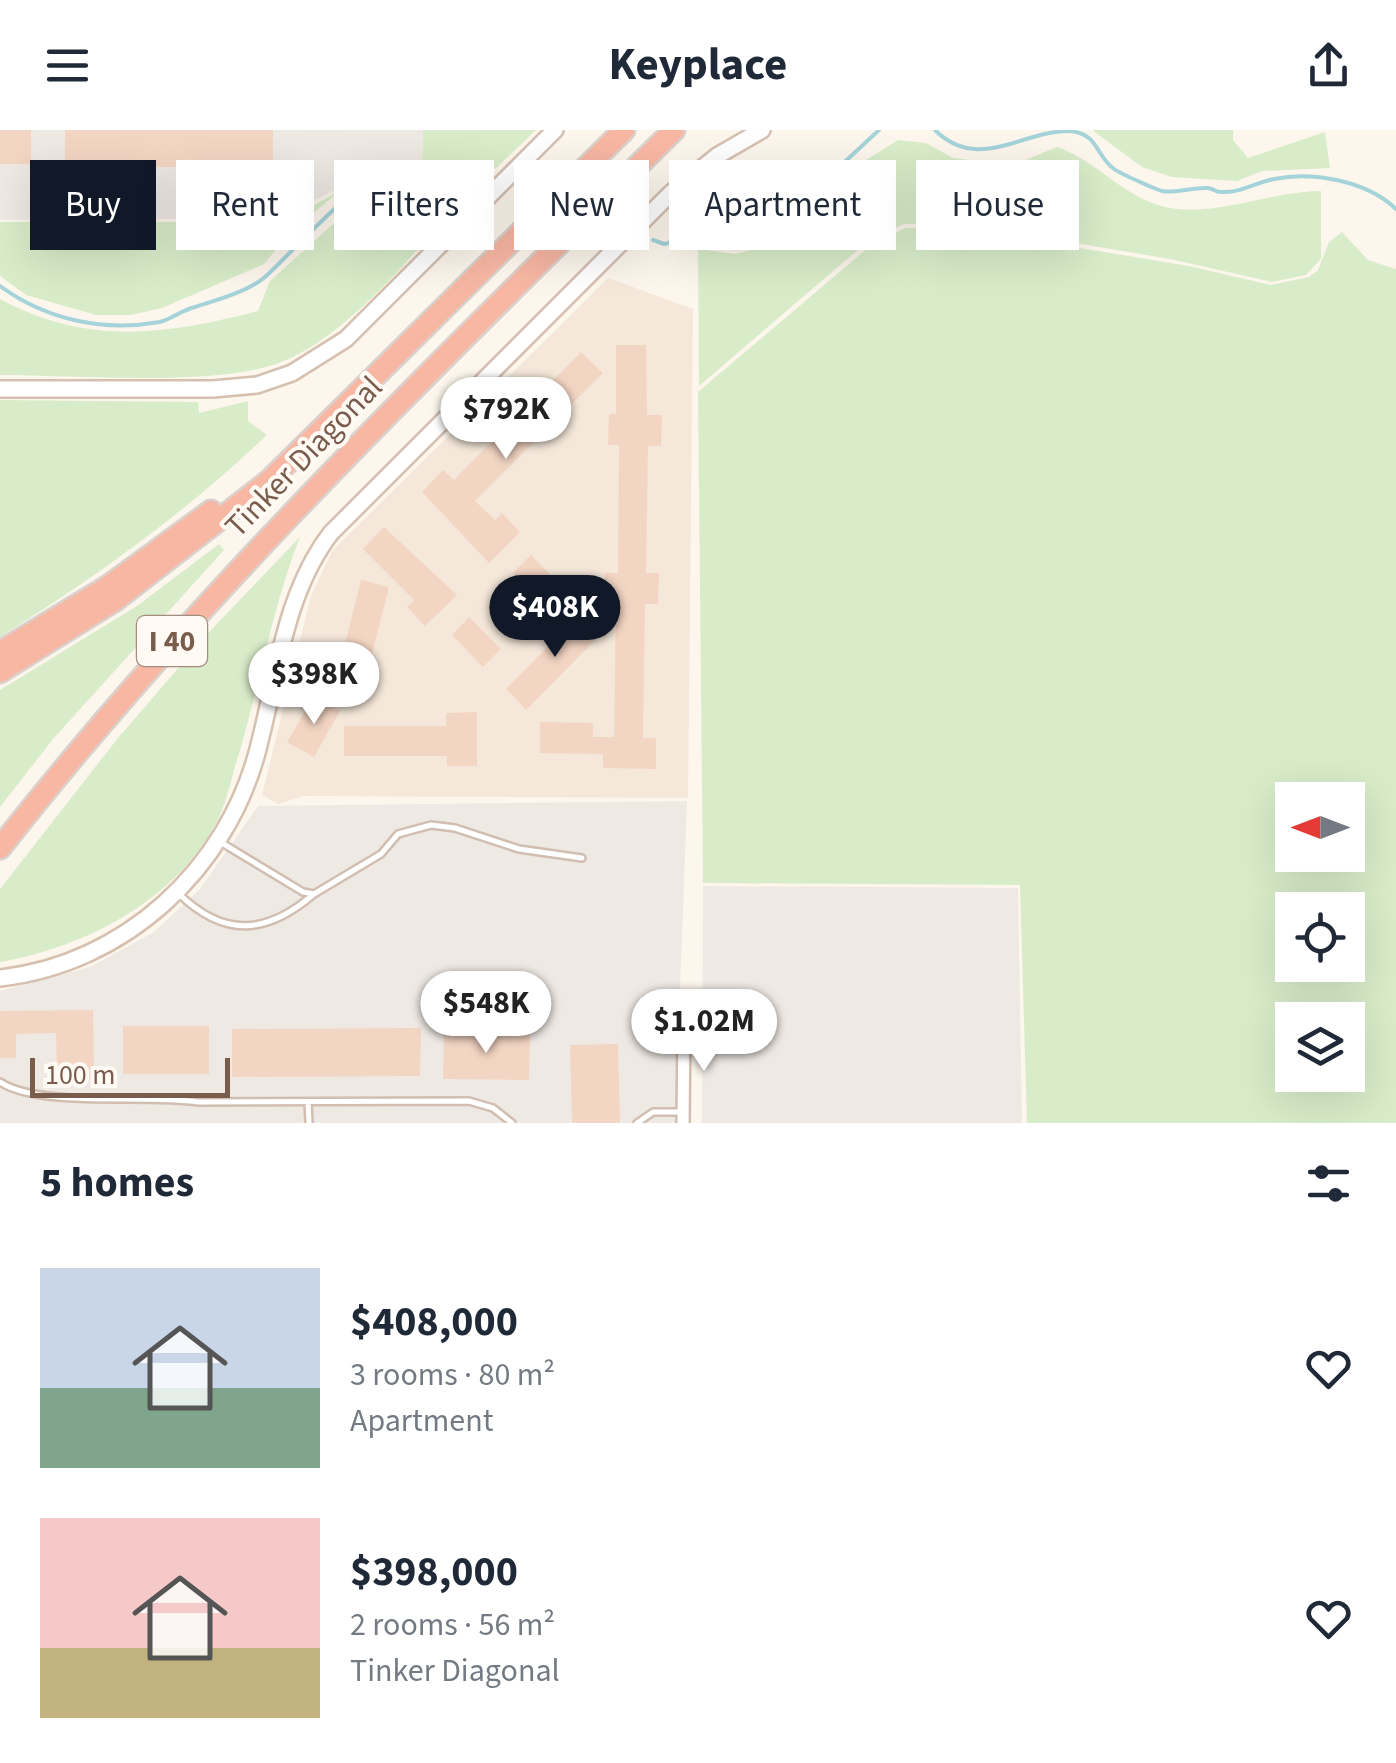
<!DOCTYPE html>
<html lang="en">
<head>
<meta charset="utf-8">
<style>
	:root { --surface:#fff; --page:#f2f2f3; --text:#1f2937; --muted:#747a83; --accent:#111827 }
	body { margin:0; font-family:"Source Sans 3",sans-serif; background:var(--page); color:var(--text); height:100vh; display:flex; flex-direction:column; font-size:38px; white-space:nowrap }
	* { box-sizing:border-box; margin:0 }
	p { font-size:32px; color:var(--muted) }
	.icon { flex:none; width:55px; height:55px; fill:none; stroke:currentColor; stroke-width:2; stroke-linecap:round; stroke-linejoin:round }
	.map { position:relative; height:993px; overflow:hidden }
	.drawer { display:flex; flex-direction:column; background:var(--surface); flex:1 }
	.drawer>* { flex:none }
	.banner { position:absolute; left:30px; top:30px; width:1338px; height:90px; display:flex; gap:20px }
	.needle { width:65px; rotate:270deg }
	.buttons { position:absolute; left:1275px; top:652px; display:grid; gap:20px }
	.buttons a { display:grid; place-items:center; width:90px; height:90px; border-radius:0px; background:var(--surface); box-shadow:0 10px 40px #0002; font-size:50px }
	.scale { position:absolute; left:30px; bottom:25px; width:200px; box-sizing:border-box; padding-left:10px; border:5px solid #7a5c4d; border-top:0; font-size:28px; line-height:35px; white-space:nowrap; color:#7a5c4d; -webkit-text-stroke:8px #fffaf3; paint-order:stroke }
	.price { position:absolute; translate:-50% -85px; padding:0 22px; border-radius:35px; background:#fff; color:#222; font-size:32px; line-height:65px; filter:drop-shadow(0 2px 5px #0008) }
	.price::after { content:''; position:absolute; left:50%; top:60px; width:30px; height:22px; margin-left:-15px; background:inherit; clip-path:polygon(0 0,100% 0,50% 100%) }
	.price.current { background:var(--accent); color:#fff }
	ul { padding:0; list-style:none }
	li { display:flex; align-items:center; gap:30px; height:250px; padding:0 40px }
	li span { display:grid; place-items:center; flex:none; width:280px; height:200px; border-radius:0px; color:#555 }
	li>.icon { margin-inline-start:auto }
	span .icon { width:120px; height:120px; fill:#fffc; stroke-width:1 }
	li b { font-size:42px }
	h2 { display:flex; justify-content:space-between; align-items:center; height:120px; padding:0 40px; font-size:42px }
	.pill { padding:0 35px; border-radius:0px; background:var(--surface); box-shadow:0 10px 40px #0002; font-size:35px; line-height:90px }
	.pill.current { background:var(--accent); color:#fff }
	header { display:flex; justify-content:space-between; align-items:center; height:130px; padding:0 40px; background:var(--surface); font-size:45px; font-weight:700 }
	.map>svg:first-child { display:block }
	.residential { fill:#f5e8da }
	.industrial { fill:#efe9e4 }
	.green { fill:#d8ecc9; fill-rule:evenodd }
	.lines { fill:none; stroke-linecap:round; stroke-linejoin:round }
	.stream { stroke:#a5d3da; stroke-width:4 }
	.building { fill:#f3d5c3 }
	.lane-casing { stroke:#d1beb0; stroke-width:10 }
	.street-casing { stroke:#d1beb0; stroke-width:16 }
	.secondary-casing { stroke:#d6c0b0; stroke-width:20 }
	.highway-casing { stroke:#dad1cd; stroke-width:25 }
	.lane { stroke:#fff; stroke-width:5 }
	.street { stroke:#fff; stroke-width:11 }
	.secondary { stroke:#fff; stroke-width:15 }
	.highway { stroke:#f7b7a3; stroke-width:20 }
	.labels { text-anchor:middle; dominant-baseline:central; stroke-width:8; stroke-linejoin:round; paint-order:stroke }
	.shield { fill:#fffaf3; stroke:#a28b7f; stroke-width:2.5 }
	.shield-label { font-size:30px; font-weight:bold; fill:#7a5c4d }
	.street-label { font-size:32px; fill:#7a5c4d; stroke:#fffaf3 }
</style>
</head>
<body>
<header><svg class="icon" aria-label="menu" viewBox="0 0 24 24"><path d="M4 6h16M4 12h16M4 18h16"/></svg>Keyplace<svg class="icon" aria-label="share" viewBox="0 0 24 24"><path d="M12 15V3M7 8l5-5 5 5M5 13v7h14v-7"/></svg></header>
<div class="map">
<svg width="1396" height="993" viewBox="0 0 1396 993">
	<rect width="100%" height="100%" fill="#fdf6ec"/>
	<path class="residential" d="M608,148L693,179L688,668L304,666L278,674L262,665L311,466L332,421Z"/>
	<path class="industrial" d="M0,0H423L422,32L379,37L280,88L0,90Z
		M687,671L675,993H0V861L90,837L154,802L200,759L258,676Z
		M703,756L1018,758L1022,993H702Z"/>
	<path class="green" d="M423,0H536L495,39L478,30L477,40L467,47L422,37Z
		M1092,0H1233V10L1248,28L1325,2L1330,38L1262,41L1237,51L1172,47L1142,37Z
		M898,10L926,13L953,28L996,33H1018L1057,17C1096,30 1123,67 1165,77C1216,88 1270,61 1321,61V129L1306,145L1272,152L1170,129L963,94H904L866,113L699,256L698,119L735,124L777,113L796,80L835,61L860,34Z
		M338,62L288,105L264,134L162,178L131,185H96L26,165L0,146V92H282Z
		M411,63L459,69C416,124 340,214 273,235C206,256 75,245 0,245V169C87,216 166,205 258,181L270,151L352,77Z
		M905,98L965,99L1189,136L1271,155L1309,147L1318,140L1329,112L1342,102L1368,130L1396,139V993H1027L1020,755L703,753L698,262L869,117ZM1292,670H1348V725H1292ZM1292,780H1348V835H1292ZM1292,890H1348V945H1292Z
		M0,270L198,272L199,283L248,271V291L267,305C184,384 97,446 0,507Z
		M300,407C272,478 260,553 238,627C232,645 228,667 220,685C181,768 87,817 0,832V759L118,608L212,499Z
		M219,414L224,420L53,609L0,677V560L137,476Z"/>
	<g class="lines">
		<path class="stream" d="M935,0C978,43 1023,0 1070,1C1099,4 1095,25 1114,39C1119,43 1155,59 1162,61C1176,64 1193,57 1208,58C1216,59 1213,62 1222,62C1241,63 1257,52 1274,49C1313,41 1367,51 1396,79
			M653,110L664,114L703,105L741,113L759,108L779,95L803,61L835,41L879,0
			M0,156C47,190 103,202 160,192C172,189 182,180 195,177C217,170 247,162 265,147C290,125 351,54 380,48C407,43 437,54 463,62L479,48"/>
	</g>
	<path class="building" d="M0,0H31V34H0Z
		M65,0H273V53H260V63L237,64V69L184,70V37H65Z
		M616,215H646L647,285H662L661,316H648L646,443H659L658,474H645L643,608H656V639L603,638V624L540,623V592L593,593V607H614L616,474L605,473V443H618L619,315H608L609,284H616Z
		M581,222L603,243L475,371L495,390L502,383L520,402L489,433L422,362L443,340L454,350Z
		M384,397L457,465L425,496L407,477L414,470L363,419Z
		M531,425L562,456L544,474L513,443Z
		M361,450L389,457L362,564L334,558Z
		M583,481L604,501L526,580L506,559Z
		M469,487L501,519L483,537L452,505Z
		M314,566L340,581L314,627L287,612Z
		M477,582V636H447V626H344V596H446V583Z
		M93,880L94,950H57L56,903L16,904V928H0V881Z
		M123,896H209V944H123Z
		M421,898L420,946L232,947V899Z
		M444,901L530,902L529,950L443,949Z
		M618,914L620,993H572L570,915Z"/>
	<g class="lines">
		<defs>
			<path id="lane" d="M222,713L303,762L314,764L381,724L398,704L431,695L455,698L519,719L582,728
				M178,763C224,808 266,805 314,764
				M0,952C40,978 145,964 198,972L469,971L493,978L512,993
				M308,972L309,993
				M637,993L653,982H680"/>
			<path id="street" d="M683,993L684,895"/>
			<path id="secondary" d="M0,259H213L257,255L292,243L346,209L555,0
				M0,848C125,834 227,739 258,619C277,547 284,464 331,403L671,63L717,26L762,0"/>
			<path id="highway" d="M0,522L107,457L211,381
				M0,542L114,471L269,351L624,0
				M0,718C204,458 440,232 674,0"/>
		</defs>
		<use href="#lane" class="lane-casing"/>
		<use href="#street" class="street-casing"/>
		<use href="#secondary" class="secondary-casing"/>
		<use href="#highway" class="highway-casing"/>
		<use href="#lane" class="lane"/>
		<use href="#street" class="street"/>
		<use href="#secondary" class="secondary"/>
		<use href="#highway" class="highway"/>
	</g>
	<g class="labels">
		<rect class="shield" x="137" y="486" width="70" height="50" rx="8"/>
		<g class="shield-label">
			<text x="172" y="511">I 40</text>
		</g>
		<g class="street-label">
			<text transform="translate(304 327) rotate(-46)">Tinker Diagonal</text>
		</g>
	</g>
</svg>
<div class="buttons">
<a><svg class="needle" viewBox="-14 -14 28 28"><path d="M0-13l5 13h-10z" fill="#e53935"/><path d="M0 13l5-13h-10z" fill="#747a83"/></svg></a>
<a><svg class="icon" aria-label="locate" viewBox="0 0 24 24"><circle cx="12" cy="12" r="6"/><path d="M12 2v4M12 18v4M2 12h4M18 12h4"/></svg></a>
<a><svg class="icon" aria-label="layers" viewBox="0 0 24 24"><path d="M12 4l9 5-9 5-9-5zM3 14l9 5 9-5"/></svg></a>
</div>
<div class="scale">100 m</div>
<b class="price" style="left:506px;top:332px">$792K</b>
<b class="price current" style="left:555px;top:530px">$408K</b>
<b class="price" style="left:314px;top:597px">$398K</b>
<b class="price" style="left:486px;top:926px">$548K</b>
<b class="price" style="left:704px;top:944px">$1.02M</b>
<div class="banner">
<a class="pill current">Buy</a>
<a class="pill">Rent</a>
<a class="pill">Filters</a>
<a class="pill">New</a>
<a class="pill">Apartment</a>
<a class="pill">House</a>
</div>
</div>
<section class="drawer">
<h2>5 homes<svg class="icon" aria-label="filters" viewBox="0 0 24 24"><path d="M4 7h16M4 17h16"/><circle cx="9" cy="7" r="2"/><circle cx="15" cy="17" r="2"/></svg></h2>
<ul>
<li><span style="background:linear-gradient(#c9d6e8 60%,#7fa58c 0)"><svg class="icon" aria-label="home" viewBox="0 0 24 24"><path d="M3 11l9-7 9 7M6 9v11h12V9"/></svg></span><div><b>$408,000</b><p>3 rooms · 80 m²</p><p>Apartment</p></div><svg class="icon" aria-label="heart" viewBox="0 0 24 24"><path d="M12 20l-8-8c-3-5 5-10 8-4 3-6 11-1 8 4z"/></svg></li>
<li><span style="background:linear-gradient(#f6c9c9 65%,#c2b280 0)"><svg class="icon" aria-label="home" viewBox="0 0 24 24"><path d="M3 11l9-7 9 7M6 9v11h12V9"/></svg></span><div><b>$398,000</b><p>2 rooms · 56 m²</p><p>Tinker Diagonal</p></div><svg class="icon" aria-label="heart" viewBox="0 0 24 24"><path d="M12 20l-8-8c-3-5 5-10 8-4 3-6 11-1 8 4z"/></svg></li>
</ul>
</section>
</body>
</html>
